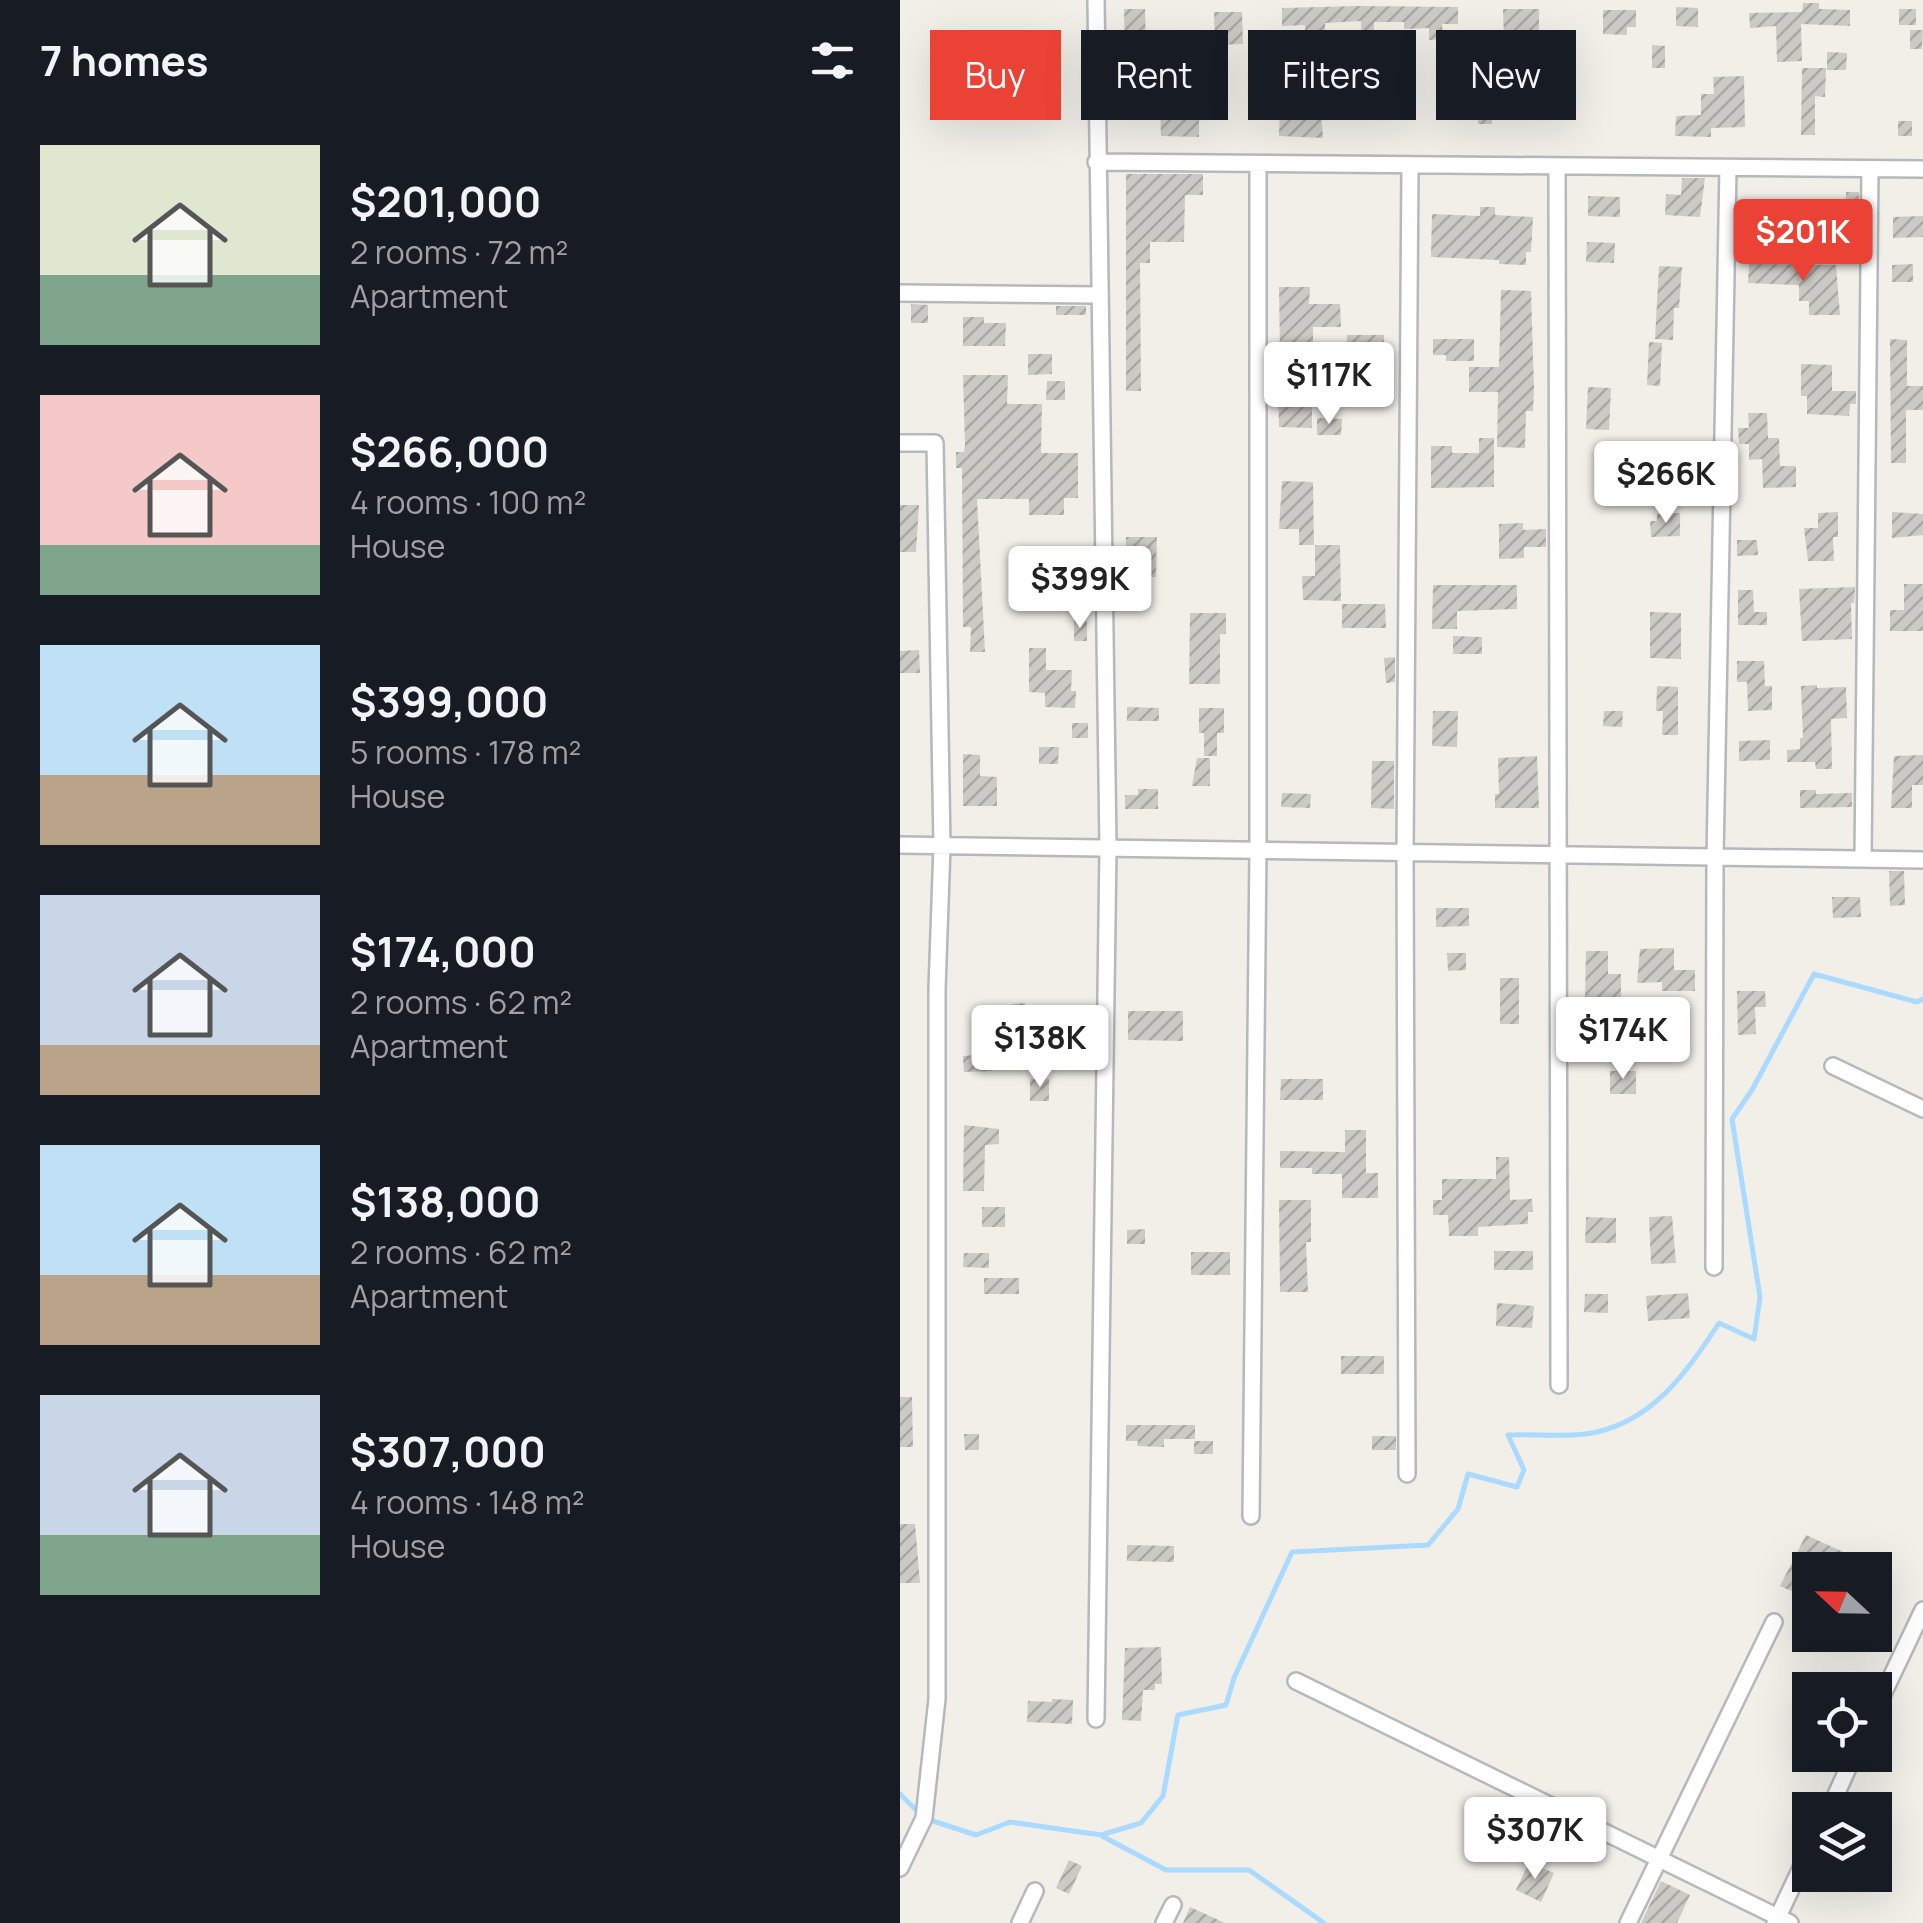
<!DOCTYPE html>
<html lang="en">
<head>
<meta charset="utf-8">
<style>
	:root { --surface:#171b24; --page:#20242c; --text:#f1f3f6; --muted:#9ea1a6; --accent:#ea4335 }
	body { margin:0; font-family:Manrope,sans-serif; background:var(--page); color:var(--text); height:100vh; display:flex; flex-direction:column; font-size:38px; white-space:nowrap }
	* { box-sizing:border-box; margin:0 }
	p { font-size:32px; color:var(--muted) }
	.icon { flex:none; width:55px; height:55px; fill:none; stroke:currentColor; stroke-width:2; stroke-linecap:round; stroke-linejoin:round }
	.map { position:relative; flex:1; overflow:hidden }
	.panel { display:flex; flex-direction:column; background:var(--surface); width:900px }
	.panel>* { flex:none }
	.hud { position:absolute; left:30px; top:30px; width:842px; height:90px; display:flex; gap:20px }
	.needle { width:65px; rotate:292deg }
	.buttons { position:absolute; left:892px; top:1552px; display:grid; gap:20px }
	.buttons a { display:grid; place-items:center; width:100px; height:100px; border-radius:0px; background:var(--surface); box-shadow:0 10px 40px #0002; font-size:50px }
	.price { position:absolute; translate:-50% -85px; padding:0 22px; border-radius:10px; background:#fff; color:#222; font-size:32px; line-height:65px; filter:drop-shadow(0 2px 5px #0008) }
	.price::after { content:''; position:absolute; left:50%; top:60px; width:30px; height:22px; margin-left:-15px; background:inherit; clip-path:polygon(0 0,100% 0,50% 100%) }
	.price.active { background:var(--accent); color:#fff }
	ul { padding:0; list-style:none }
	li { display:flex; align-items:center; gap:30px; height:250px; padding:0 40px }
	li span { display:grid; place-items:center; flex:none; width:280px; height:200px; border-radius:0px; color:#555 }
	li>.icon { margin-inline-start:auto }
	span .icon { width:120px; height:120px; fill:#fffc; stroke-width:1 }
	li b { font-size:42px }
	h2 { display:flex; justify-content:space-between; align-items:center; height:120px; padding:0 40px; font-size:42px }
	.pill { padding:0 35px; border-radius:0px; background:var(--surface); box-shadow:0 10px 40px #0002; font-size:35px; line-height:90px }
	.pill.active { background:var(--accent); color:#fff }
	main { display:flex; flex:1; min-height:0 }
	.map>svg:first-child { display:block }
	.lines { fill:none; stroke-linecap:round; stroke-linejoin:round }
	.stream { stroke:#aadaff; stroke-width:5 }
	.building { fill:url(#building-hatch) }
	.minor-casing { stroke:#b5b8bc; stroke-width:20 }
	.minor { stroke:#fff; stroke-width:15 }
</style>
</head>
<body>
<main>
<section class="panel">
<h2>7 homes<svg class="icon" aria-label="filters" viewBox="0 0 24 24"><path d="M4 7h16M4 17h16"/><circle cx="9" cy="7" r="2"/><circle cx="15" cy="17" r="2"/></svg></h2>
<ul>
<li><span style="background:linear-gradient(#dfe7d0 65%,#7fa58c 0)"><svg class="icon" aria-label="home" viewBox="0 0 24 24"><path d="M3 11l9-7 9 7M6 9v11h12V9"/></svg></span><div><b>$201,000</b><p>2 rooms · 72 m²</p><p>Apartment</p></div></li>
<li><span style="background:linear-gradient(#f6c9c9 75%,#7fa58c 0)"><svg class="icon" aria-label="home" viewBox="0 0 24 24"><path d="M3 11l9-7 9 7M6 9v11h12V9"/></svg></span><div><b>$266,000</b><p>4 rooms · 100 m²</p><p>House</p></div></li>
<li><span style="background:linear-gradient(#bfe0f5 65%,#b9a48a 0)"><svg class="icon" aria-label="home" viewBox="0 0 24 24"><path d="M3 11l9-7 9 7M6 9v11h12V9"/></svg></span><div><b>$399,000</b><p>5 rooms · 178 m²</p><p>House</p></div></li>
<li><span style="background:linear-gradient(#c9d6e8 75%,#b9a48a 0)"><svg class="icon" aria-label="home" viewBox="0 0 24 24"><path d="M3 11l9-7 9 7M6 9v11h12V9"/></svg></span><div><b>$174,000</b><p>2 rooms · 62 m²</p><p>Apartment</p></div></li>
<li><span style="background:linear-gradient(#bfe0f5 65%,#b9a48a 0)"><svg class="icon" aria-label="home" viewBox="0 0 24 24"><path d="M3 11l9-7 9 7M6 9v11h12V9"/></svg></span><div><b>$138,000</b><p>2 rooms · 62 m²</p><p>Apartment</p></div></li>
<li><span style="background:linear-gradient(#c9d6e8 70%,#7fa58c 0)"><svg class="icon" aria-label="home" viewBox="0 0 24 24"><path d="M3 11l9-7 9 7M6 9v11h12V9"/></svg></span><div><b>$307,000</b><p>4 rooms · 148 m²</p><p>House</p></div></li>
</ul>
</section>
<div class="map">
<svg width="1023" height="1923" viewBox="0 0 1023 1923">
	<defs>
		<pattern id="building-hatch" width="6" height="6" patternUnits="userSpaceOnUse" patternTransform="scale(2.5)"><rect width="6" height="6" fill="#cccac5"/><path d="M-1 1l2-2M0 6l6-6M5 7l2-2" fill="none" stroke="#a9a8a4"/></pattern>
	</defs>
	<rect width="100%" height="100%" fill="#f1efe8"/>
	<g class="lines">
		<path class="stream" d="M0,1794L19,1813
			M27,1819L76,1835L110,1822L201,1835L241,1823L263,1796L278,1715L326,1705L334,1678L392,1552L528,1545L558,1509L568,1474L617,1487L624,1470L608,1435C633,1434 661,1437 686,1434C750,1425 787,1373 819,1323L854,1339L860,1297L832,1119L852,1090L914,974L1017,1002L1023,999
			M202,1836L266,1870H349L424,1923"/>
	</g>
	<path class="building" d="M903,3H919V9L950,10V26L901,24L902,61L877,62L876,26L850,28L849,13L902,12Z
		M458,6L558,7V24H542L543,39L529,40V28L504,29V22H474V38L462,39L461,21L425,23L426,88H419L423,138L379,136L381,75L407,73L405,25L382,26V8Z
		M776,7L798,8V27L776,26Z
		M224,9H245L246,44H241L240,88H220V54H225Z
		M603,9H639V34H658L659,70H628L627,40H604Z
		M999,9H1016V25H999Z
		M703,10H736V27H727V35L703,34Z
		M314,12H342L343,44L315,45Z
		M1010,30H1023L1022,49H1010Z
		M752,45L765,46V68H752Z
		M927,52L947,53L946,70H927Z
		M902,68H926L925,97L915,96V135H901Z
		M306,73V112H299V137L261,136L259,76Z
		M554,73L624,78V108H593L592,124H578V110L553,109Z
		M844,76L845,127L811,128V137L775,136L776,116L801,115V94H814L813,77Z
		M998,121H1012V136H998Z
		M226,174H303V195H285L284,242H250V263H240L241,391H226Z
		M782,178H805L800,217L765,215L766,194L781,195Z
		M946,192H959L958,223L947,224Z
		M688,196L720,197V217L688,216Z
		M580,207H595V215L633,217L631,252H626V265L599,264V260L531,257L532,214L580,216Z
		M854,214L890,215V231L853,229Z
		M1023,216V237L993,238V217Z
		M687,242L715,243L714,263L686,262Z
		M849,264L936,265L940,315H909V301H899V285L848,283Z
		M1013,264V282H992V265Z
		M759,266L782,267L779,308H774L773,340L755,339Z
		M379,287H410L409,304H440L441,327H413V357H380Z
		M601,290L631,291L634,388L633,411H626L625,448L597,447L598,392H569V367H599Z
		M11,304L28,305V323H11Z
		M156,306H186V315H156Z
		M63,317H84V323H106L105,346H63Z
		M447,335H484V358L447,357Z
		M533,339H574V361H546V355H533Z
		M990,339L1007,340V386H1023V410H1006V463H991Z
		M749,342L762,343L760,386L747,385Z
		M128,354H152V374L128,375Z
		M901,364L932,365V391H956V404H950L949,416L907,414V396H901Z
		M63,375H108L107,404H142L141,453H178V498H164V515H129V499H77L85,652H70L71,627H63L62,468H56V452H64L65,446Z
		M147,381H165V400H146Z
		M378,384H412V428L379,427Z
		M688,387L711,388L709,430L686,429Z
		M848,413H867L868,438H879L880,466H896V487L863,488L862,459L849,460V444H839L838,428H849Z
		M417,418L442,419L441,435H417Z
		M579,438H594V487L531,488V446H552V453H579Z
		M382,481L413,482L414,545H399V529H379Z
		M0,505H19L16,552H0Z
		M938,512V537H933L934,561H908L904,528H918V513Z
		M992,512L1023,514V535L992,538Z
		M780,513V536L751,537L750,521H757V514Z
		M623,523V530L646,529V547H624V558L599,559V524Z
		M226,537H257L256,577H226Z
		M837,540H857L858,555L837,556Z
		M415,545H440L441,601L403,600L402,576H415Z
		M130,549H144L143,572H162V595H128Z
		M1004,584H1023V631H990V610H1004Z
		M533,585H617V609L557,611V629H532Z
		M955,587L954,603H951L952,639L902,641L899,589Z
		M838,590H853L854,612H867V625H838Z
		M442,604H485L486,628H442Z
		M750,612L781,613V659L750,658Z
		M290,613H326V634H320V684H289Z
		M174,621H187V641H174Z
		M553,636L582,637V654H553Z
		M129,648H146V670H172L171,691H176L175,708L145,707V693L129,692Z
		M19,650L20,673H0V651Z
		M495,657V682L486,683L484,658Z
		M837,661H864L865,686H872V710L848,711L847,682H837Z
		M917,685V688L946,687L947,718L931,719L932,769H916L915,762H887V750L900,749V738H903L901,686Z
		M757,686L778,687V735H762L763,711H756Z
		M227,707L259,708V721H227Z
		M299,708H324V733H317V756H304V733H299Z
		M533,711H558L557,747L532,746Z
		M704,711H723L722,727L703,726Z
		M172,723H188V738H172Z
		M870,740V760L839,761V741Z
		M139,747H159L158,764H139Z
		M63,754L80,755V776L97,777V806H63Z
		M1023,755V785H1012V808H991L994,756Z
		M637,756L639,808H595V794H599L598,758Z
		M297,758H310V786H292Z
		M472,761H494V809L471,808Z
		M238,789H258V809H225V795H238Z
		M900,790H916V794L952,793V807L900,808Z
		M382,793L411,794L410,808L381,807Z
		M989,871H1004L1005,905L990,906Z
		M932,897H960L961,917L933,918Z
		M536,908H569V926L536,927Z
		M774,948V970H795V991H762V982L737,983L740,949Z
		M686,951H708V974H721V1003H702L700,1046H684Z
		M547,953H566V970L548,971Z
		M600,978H619V1024H600Z
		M837,991H865L866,1007H855L856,1034L838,1035Z
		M125,1003L126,1017L112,1018V1004Z
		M228,1011H283V1041L228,1040Z
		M91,1054L92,1071L64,1072L63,1056Z
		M710,1071H736V1094H710Z
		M130,1079H149V1101H130Z
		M381,1079H423V1100H380Z
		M64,1125L99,1129V1144L85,1145L84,1191H63Z
		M445,1130H466V1173H478V1198H442V1174H412V1168H380V1151L445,1152Z
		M596,1157H609L610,1200L632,1199L633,1212H628V1224L578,1227V1236H549L548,1215H533V1200H542V1179H596Z
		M379,1200H411V1242H406L408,1292H380Z
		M82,1207H105V1227H82Z
		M772,1216L776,1263L751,1264L749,1217Z
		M686,1217L716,1218V1243H685Z
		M245,1229V1244H227V1230Z
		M594,1251H633V1270H594Z
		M291,1252H330V1275H291Z
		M64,1253H89V1268L63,1267Z
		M84,1278H119V1294H84Z
		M788,1293L790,1318L748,1321L746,1296Z
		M685,1294H708V1313L684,1312Z
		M597,1303L634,1306L632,1328L596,1326Z
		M441,1356H484V1374H441Z
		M0,1397H12L13,1447H0Z
		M226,1425H295V1439H264V1447L237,1446L238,1441H226Z
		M64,1434H79V1450H65Z
		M472,1436H496V1450H472Z
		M294,1441H313V1454H294Z
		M0,1524H15L20,1583H0Z
		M906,1535L950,1555L943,1570H910V1599L880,1586Z
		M227,1545L274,1546V1562L227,1561Z
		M261,1647L262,1684H255V1690H243L241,1721L222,1720L225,1648Z
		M152,1699L173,1700L172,1724L127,1722L128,1701L152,1702Z
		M169,1860L182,1866L169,1894L156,1888Z
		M629,1862L654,1873L641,1902L616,1890Z
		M761,1881L790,1895L777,1923H741Z
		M290,1907L325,1923H283Z"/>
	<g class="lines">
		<defs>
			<path id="minor" d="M196,162L1023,169
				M657,166L659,1385
				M0,293L200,295
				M0,443H35L42,846L37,989V1699L24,1818L0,1868
				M0,845L1023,860
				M963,859L970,169
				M933,1066L1023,1109
				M814,1267L815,858L828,168
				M507,1474L505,853L510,165
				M351,1516L358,849V164
				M396,1681L890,1923
				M975,1711L1023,1610
				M196,1719L208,847L196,0
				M929,1810L954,1755
				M120,1923L135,1891
				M264,1923L273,1905
				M728,1923L874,1622
				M875,1923L910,1849"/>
		</defs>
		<use href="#minor" class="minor-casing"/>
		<use href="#minor" class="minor"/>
	</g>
</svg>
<div class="buttons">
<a><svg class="needle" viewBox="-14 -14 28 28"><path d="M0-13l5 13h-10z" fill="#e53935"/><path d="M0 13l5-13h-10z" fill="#9ea1a6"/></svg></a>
<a><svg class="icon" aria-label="locate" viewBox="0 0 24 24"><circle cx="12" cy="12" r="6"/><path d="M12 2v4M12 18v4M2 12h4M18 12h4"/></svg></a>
<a><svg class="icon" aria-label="layers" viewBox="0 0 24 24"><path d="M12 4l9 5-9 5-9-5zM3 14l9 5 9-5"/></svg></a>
</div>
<b class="price active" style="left:903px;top:284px">$201K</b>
<b class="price" style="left:429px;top:427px">$117K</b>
<b class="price" style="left:766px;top:526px">$266K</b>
<b class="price" style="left:180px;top:631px">$399K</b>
<b class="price" style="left:723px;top:1082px">$174K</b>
<b class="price" style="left:140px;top:1090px">$138K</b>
<b class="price" style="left:635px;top:1882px">$307K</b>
<div class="hud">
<a class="pill active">Buy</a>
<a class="pill">Rent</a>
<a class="pill">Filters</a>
<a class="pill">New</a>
</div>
</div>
</main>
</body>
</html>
